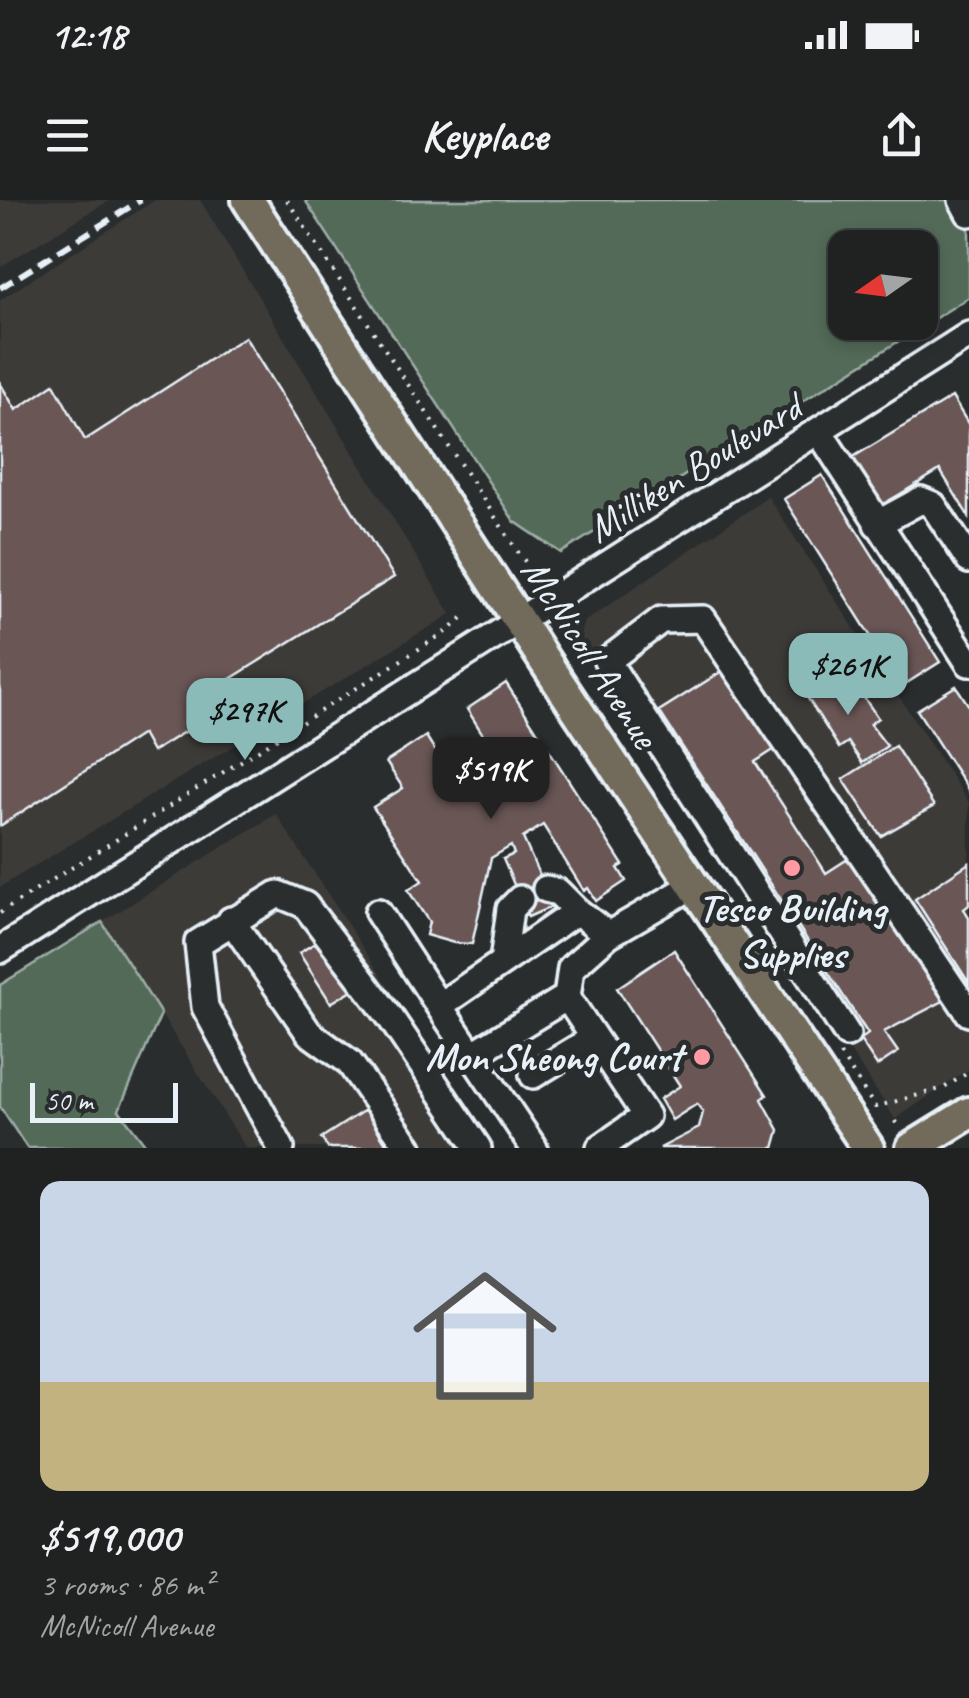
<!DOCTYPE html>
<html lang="en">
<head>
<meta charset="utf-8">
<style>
	:root { --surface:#202222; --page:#2d2f2f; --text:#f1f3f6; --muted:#a2a4a5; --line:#3d3f40; --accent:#8bbbb9 }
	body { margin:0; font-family:Caveat,sans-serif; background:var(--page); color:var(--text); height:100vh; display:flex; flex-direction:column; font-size:38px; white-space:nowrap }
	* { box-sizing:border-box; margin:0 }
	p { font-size:32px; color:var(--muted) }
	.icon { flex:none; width:55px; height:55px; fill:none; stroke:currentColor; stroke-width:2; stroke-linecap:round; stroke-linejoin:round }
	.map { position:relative; height:948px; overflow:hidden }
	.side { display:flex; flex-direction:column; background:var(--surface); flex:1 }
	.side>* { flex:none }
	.needle { width:65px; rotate:256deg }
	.controls { position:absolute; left:828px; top:30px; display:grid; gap:20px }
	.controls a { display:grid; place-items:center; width:110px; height:110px; border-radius:20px; background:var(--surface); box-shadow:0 5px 15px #0003,0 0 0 2px var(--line); font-size:50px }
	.scale { position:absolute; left:30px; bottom:25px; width:148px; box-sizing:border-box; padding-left:10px; border:5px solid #e8f1f8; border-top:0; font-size:28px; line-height:35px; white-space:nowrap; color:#e8f1f8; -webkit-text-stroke:8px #2a2d2e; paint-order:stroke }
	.price { position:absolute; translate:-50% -85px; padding:0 22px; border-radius:20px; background:var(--accent); color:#111; font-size:32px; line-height:65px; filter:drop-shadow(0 2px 5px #0008) }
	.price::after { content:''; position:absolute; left:50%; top:60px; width:30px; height:22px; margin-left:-15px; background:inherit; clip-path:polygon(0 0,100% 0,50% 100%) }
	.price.selected { background:#222; color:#fff }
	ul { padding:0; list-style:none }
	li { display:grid; align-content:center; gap:20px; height:530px; padding:0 40px }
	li+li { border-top:2px solid var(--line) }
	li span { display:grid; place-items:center; height:310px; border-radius:20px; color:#555 }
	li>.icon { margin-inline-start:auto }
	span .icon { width:180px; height:180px; fill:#fffc; stroke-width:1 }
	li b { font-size:42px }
	.status { display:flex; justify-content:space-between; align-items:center; height:70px; padding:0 50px; background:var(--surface); direction:ltr }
	.status svg { height:28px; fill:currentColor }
	header { display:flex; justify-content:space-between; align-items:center; height:130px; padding:0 40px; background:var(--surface); font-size:45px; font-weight:700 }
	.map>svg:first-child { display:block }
	.built { fill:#3d3a39 }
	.green { fill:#536b59; stroke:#9eaea8; stroke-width:2.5; fill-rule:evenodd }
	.building { fill:#695754; stroke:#e8f1f8; stroke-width:2.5 }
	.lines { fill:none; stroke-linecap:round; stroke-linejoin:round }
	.minor-casing { stroke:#e8f1f8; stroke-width:32 }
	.major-casing { stroke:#e8f1f8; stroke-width:38 }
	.path { stroke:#e8f1f8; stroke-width:4; stroke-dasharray:2.5 8; stroke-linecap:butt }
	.minor { stroke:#2a2d2e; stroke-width:25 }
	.major { stroke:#726b5a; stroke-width:30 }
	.rail { stroke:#e8f1f8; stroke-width:6; stroke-dasharray:15 8; stroke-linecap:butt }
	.poi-dot { fill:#ff9aa2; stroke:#2a2d2e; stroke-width:4 }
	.labels { text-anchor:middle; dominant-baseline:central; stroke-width:10; stroke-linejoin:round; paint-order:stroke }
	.street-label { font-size:40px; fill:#e8f1f8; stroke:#2a2d2e }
	.poi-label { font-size:40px; font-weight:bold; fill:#e8f1f8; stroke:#2a2d2e }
</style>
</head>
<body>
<div class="status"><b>12:18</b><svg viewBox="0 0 49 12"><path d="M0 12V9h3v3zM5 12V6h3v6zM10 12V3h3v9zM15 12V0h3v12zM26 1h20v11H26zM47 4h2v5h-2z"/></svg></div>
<header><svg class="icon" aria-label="menu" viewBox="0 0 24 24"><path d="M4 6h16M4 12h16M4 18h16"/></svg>Keyplace<svg class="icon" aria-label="share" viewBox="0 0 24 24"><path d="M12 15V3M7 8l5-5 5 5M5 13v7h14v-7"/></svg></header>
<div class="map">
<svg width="969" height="948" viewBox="0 0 969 948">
	<rect width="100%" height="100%" fill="#2a2d2e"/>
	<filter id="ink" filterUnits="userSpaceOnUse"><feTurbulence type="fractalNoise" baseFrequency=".01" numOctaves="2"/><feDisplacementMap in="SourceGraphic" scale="20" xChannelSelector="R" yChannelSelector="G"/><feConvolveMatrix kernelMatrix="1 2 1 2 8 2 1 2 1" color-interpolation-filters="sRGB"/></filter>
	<g filter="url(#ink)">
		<path class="built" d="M0,0H110L0,67Z
			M155,0H200L451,414L0,687V100Z
			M768,297L969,603V869L895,919L579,437L584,422Z
			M276,614L493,948H246L102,722Z"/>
		<path class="green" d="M305,0H969V97L561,353L514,321ZM845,48H920V122H845Z
			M102,722L161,814L119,910L148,948H27L0,907V785Z"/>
		<path class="building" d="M245,137L394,377L203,496L213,514L152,552L142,534L0,626V183L16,210L54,184L85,240Z
			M952,197L969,225V317L940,270L879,307L850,259Z
			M822,275L940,462L902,486L784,299Z
			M732,465L783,544L755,562L826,673L854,655L947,799L884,832L898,852L877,866L860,840L868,834L659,511Z
			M849,476L878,518L870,524L887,546L862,563L848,542L839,548L807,497Z
			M506,483L623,665L618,668L626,681L596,701L588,688L584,691L543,625L523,638L553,706L528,717L503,659L514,654L511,646L491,658L472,744L454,743L426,735L429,722L408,690L422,681L373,607L403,588L386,562L426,536L457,586L499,560L467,509Z
			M956,486L969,506V591L917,510Z
			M895,546L934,606L881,636L843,579Z
			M969,663V705L964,709L969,717V783L915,699Z
			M323,738L355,788L331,803L299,753Z
			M674,750L767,895L762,899L779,930L774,948H660L699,928L703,912L697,904L672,920L660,899L680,886L617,788Z
			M365,910L389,948H328L321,938Z"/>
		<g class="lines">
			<defs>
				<path id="minor" d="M962,0L969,13
					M820,233L969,463
					M877,324L921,300L933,305L969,360
					M546,689L558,692L577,711
					M378,712L439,806L577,711L608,735L694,685
					M231,720L309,833L349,862L409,948
					M0,750L969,135
					M503,762L510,709L520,699
					M439,806L534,948
					M847,834L607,461L661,420L703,419L969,813
					M472,855L567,797
					M533,875L594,838
					M281,948L205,807L198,743L278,694L305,705L390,817L478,948
					M600,948L646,916L567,797L571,768L608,735"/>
				<path id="major" d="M248,0L546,463L868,948
					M912,948L969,913"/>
			</defs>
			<use href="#minor" class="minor-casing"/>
			<use href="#major" class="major-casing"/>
			<path class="path" d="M287,0L522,358L543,381
				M568,418L585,454
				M0,713L452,428L463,417
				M840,854L875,907L944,888L969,872
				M895,921L897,925"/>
			<use href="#minor" class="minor"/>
			<use href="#major" class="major"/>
			<path class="rail" d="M0,88L141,0"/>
		</g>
	</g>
	<g class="poi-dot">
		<circle cx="792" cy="668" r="10"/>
		<circle cx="702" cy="857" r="10"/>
	</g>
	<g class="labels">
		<g class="street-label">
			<text transform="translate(694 268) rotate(-32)">Milliken Boulevard</text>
			<text transform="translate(590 453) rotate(57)">McNicoll Avenue</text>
		</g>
		<g class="poi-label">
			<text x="792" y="708">Tesco Building<tspan x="792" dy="46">Supplies</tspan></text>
			<text x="682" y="857" text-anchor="end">Mon Sheong Court</text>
		</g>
	</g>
</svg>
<div class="controls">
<a><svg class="needle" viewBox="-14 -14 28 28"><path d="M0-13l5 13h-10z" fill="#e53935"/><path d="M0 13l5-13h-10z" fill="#a2a4a5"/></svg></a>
</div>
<div class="scale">50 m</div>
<b class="price" style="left:848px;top:518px">$261K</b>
<b class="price" style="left:245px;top:563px">$297K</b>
<b class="price selected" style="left:491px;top:622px">$519K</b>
</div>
<section class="side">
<ul>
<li><span style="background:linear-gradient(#c9d6e8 65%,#c2b280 0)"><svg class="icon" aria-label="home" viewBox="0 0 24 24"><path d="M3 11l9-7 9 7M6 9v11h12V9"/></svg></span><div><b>$519,000</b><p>3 rooms · 86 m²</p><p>McNicoll Avenue</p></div></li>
</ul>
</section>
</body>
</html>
